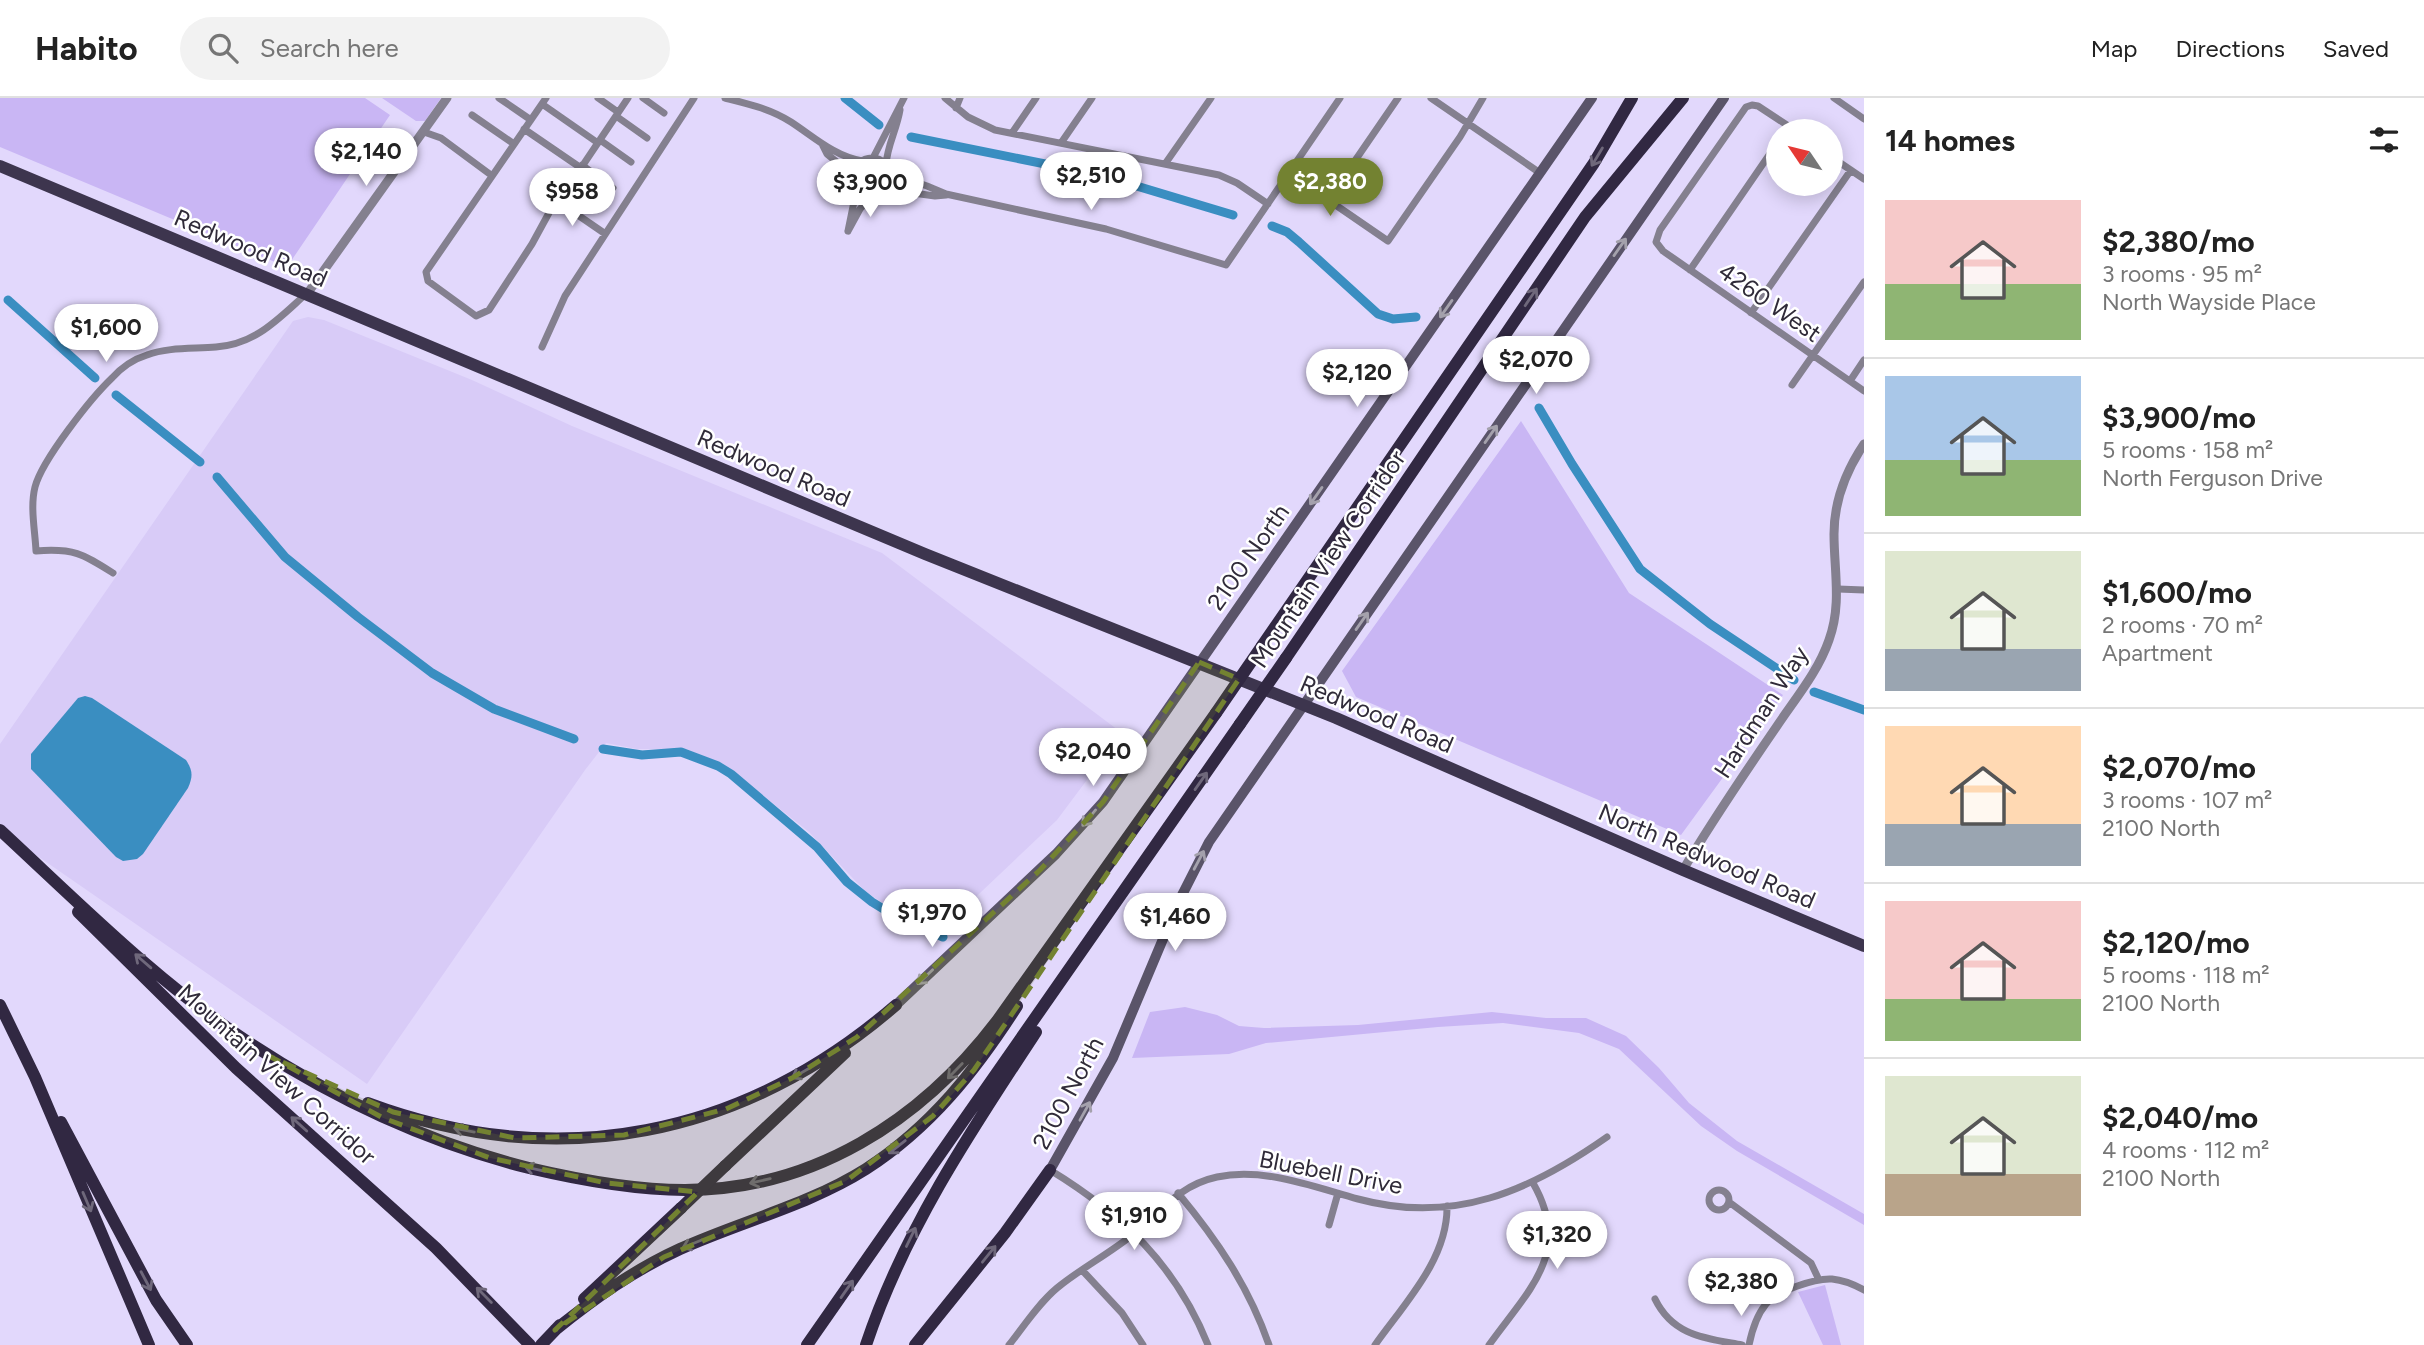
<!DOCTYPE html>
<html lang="en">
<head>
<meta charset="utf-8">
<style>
	:root { --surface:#fff; --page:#f2f2f2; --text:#222; --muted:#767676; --line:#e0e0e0; --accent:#738231 }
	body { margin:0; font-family:Figtree,sans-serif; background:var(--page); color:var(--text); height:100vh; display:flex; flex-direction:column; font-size:26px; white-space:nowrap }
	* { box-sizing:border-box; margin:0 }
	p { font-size:23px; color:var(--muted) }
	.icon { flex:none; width:38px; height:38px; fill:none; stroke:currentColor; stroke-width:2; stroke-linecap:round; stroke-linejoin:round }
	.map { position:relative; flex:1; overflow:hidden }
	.panel { display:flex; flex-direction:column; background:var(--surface); width:560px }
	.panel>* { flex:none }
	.needle { width:46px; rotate:305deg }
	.tools { position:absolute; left:1766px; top:21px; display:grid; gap:14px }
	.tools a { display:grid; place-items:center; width:77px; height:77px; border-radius:50%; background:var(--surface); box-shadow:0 4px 18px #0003; font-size:35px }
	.price { position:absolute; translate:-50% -60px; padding:0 16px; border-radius:24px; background:#fff; color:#222; font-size:23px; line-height:46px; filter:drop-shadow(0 2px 4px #0008) }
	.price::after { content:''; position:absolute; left:50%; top:42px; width:21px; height:16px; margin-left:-10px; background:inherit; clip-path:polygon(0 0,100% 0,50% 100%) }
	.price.active { background:var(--accent); color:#fff }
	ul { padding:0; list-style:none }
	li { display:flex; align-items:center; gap:21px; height:175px; padding:0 21px }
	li+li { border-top:2px solid var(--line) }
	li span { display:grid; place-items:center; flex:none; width:196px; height:140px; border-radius:0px; color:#555 }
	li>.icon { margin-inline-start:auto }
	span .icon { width:84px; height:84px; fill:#fffc; stroke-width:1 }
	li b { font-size:30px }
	h2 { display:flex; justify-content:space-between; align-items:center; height:84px; padding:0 21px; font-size:30px }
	header { display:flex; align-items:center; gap:42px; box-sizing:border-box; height:98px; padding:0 35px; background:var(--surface); border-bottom:2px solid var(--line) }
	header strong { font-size:33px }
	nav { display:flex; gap:38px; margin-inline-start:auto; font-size:24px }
	.search { width:490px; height:63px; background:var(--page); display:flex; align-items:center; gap:18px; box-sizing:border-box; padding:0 24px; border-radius:38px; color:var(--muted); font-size:26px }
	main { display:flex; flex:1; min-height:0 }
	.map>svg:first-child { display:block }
	.built { fill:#d8cbf7 }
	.green { fill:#c9b6f4 }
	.water { fill:#3a8ec1 }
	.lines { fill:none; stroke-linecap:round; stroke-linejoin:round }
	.canal { stroke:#3a8ec1; stroke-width:9 }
	.minor { stroke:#84808f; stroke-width:7 }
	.tertiary { stroke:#84808f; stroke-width:9 }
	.secondary { stroke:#5a5469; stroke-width:10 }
	.primary { stroke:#3d354e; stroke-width:12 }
	.trunk { stroke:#312842; stroke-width:12 }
	.trunk-bridge { stroke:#312842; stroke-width:12 }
	.oneway { stroke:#6f687b }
	.oneway2 { stroke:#a4a1ac }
	.marked { fill:#738231; fill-opacity:0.2; stroke:#738231; stroke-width:5; stroke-dasharray:14 9; stroke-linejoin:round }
	.labels { text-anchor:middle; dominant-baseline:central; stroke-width:5; stroke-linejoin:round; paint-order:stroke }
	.street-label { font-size:24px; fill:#302b39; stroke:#fff }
</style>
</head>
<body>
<header>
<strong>Habito</strong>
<div class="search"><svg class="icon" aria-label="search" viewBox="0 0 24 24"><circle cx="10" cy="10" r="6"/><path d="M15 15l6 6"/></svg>Search here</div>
<nav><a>Map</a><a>Directions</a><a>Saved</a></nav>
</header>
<main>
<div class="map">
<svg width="1864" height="1247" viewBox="0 0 1864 1247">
	<rect width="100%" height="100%" fill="#e2d8fc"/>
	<path class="built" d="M308,219L324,222L472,282L572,328L882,455L1122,635L1057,722L943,830L884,806L865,793L809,734L723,666L686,651H637L606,645L585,672L367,986L0,732V646L293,223Z"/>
	<path class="green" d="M0,0H365L390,17L287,169L0,49Z
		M382,0H441L425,23H416Z
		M1521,323L1629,495L1783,597L1681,737L1356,599L1342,573Z
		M1185,909L1217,917L1239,928L1264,930L1358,927L1492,914L1546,920H1586L1626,938L1659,970L1689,1005L1737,1043L1864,1116V1127L1737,1053L1701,1028L1619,951L1579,935L1503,925L1438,929L1266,945L1229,956L1132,960L1150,914Z
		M1825,1187L1841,1247H1823L1798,1194Z"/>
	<path class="water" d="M85,598L92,600L186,662C193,673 193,678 188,690L143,756L137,761L123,763L116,759L31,671V656L78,600Z"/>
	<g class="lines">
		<path class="canal" d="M845,0L879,27
			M911,39L1100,77L1233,117
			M1272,128L1287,134L1299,144L1378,216L1393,221L1416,219
			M8,202L95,280
			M116,297L200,364
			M1539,310L1572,366L1640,471L1710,526L1794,582
			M217,379L285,459L358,519L432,575L494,611L574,641
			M1814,594L1864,612
			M603,651L642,657L681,654L718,668L731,676L817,749L847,784L872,804L898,820L943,839"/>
		<path class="minor" d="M499,0L531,22
			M546,0L426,174L428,183L476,218L489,212L532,146L556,102L581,70L628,0
			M598,0L618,14
			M643,0L664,15
			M725,0C749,6 771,11 791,24C814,39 834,58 862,63
			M945,0L968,19L995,32L1219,77L1237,85L1268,106
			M1431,0L1540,75
			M1834,0L1864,21
			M542,6L598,45
			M956,10L960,0
			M472,17L514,46
			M616,18L647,40
			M524,31L581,70
			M1796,33L1758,8L1752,7L1746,9L1660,132L1656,144L1663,153L1864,293
			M424,34L441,40L491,77
			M1012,35L1036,0
			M600,42L631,64
			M1061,45L1092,0
			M823,48L827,56L854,78
			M1830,58L1864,81
			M873,60L904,0
			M854 78a18 18 0 1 1 36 0a18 18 0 1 1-36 0Z
			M1165,66L1211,0
			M582,67L613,90
			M886,67C887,48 897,31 900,12
			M890,75L927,88L946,96L1106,131L1226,167L1340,0
			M1289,75L1388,143L1460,39L1483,0
			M884,91L935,98L946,97
			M556,102L604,135
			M1328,102L1398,0
			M848,133L857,89
			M848,133L860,111L873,96
			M1690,172L1778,44
			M1751,215L1851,72
			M542,249L565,198L694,0
			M1850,283L1864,262
			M1792,287L1864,184
			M113,475C83,456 74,450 36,453C35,432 30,409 35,389C42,362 91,300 112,280C121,270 134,261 147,257C168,249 194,251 216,249C256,246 278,221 306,196
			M1838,491L1864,492
			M1050,1072C1122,1116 1176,1167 1208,1247
			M1709 1102a10 10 0 1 1 20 0a10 10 0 1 1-20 0Z
			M1178,1095C1217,1142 1249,1189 1269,1247
			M1729,1104L1811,1165L1819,1182
			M1329,1127L1338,1095
			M1082,1172L1122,1215L1143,1247
			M1655,1201C1673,1238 1705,1240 1742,1247
			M1009,1247C1024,1228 1038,1206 1057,1190C1080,1171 1107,1157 1131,1138C1159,1115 1179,1087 1217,1079C1264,1069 1314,1089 1358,1101C1454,1127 1530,1093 1607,1039
			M1375,1247C1404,1206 1448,1161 1447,1108
			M1489,1247C1529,1191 1573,1155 1533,1085
			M1749,1247C1752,1232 1756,1218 1766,1206C1777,1193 1815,1180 1832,1181C1843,1182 1855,1187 1864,1192"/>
		<path class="tertiary" d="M307,196L447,0
			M1683,772C1712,723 1744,676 1777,628C1795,601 1818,574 1829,542C1842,506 1834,473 1834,436C1834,403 1846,373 1864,346"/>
		<path class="secondary" d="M896,907L1056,756L1103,704L1592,0
			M1050,1072L1113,960L1179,803L1209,744L1724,0"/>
		<path class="primary" d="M0,68L925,456L1336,620L1683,772L1864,848"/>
		<path class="trunk" d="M1262,548L1594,65L1632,0
			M1286,560L1585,119L1683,0
			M0,732C80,806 157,884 248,944C334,1001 429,1045 529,1070C580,1082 633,1092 685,1092C813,1092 921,1023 997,923L1216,615
			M78,814L236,970L436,1150L530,1247
			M0,907L35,979L149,1247
			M368,1005C559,1076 743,1039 896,907
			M61,1024L156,1202L187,1247
			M725,1068L845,955
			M584,1201L681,1110
			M555,1232C595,1200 634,1172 680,1151C742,1123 809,1107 866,1071C931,1029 976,972 1017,908
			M541,1247L560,1227
			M807,1247L1240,626
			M866,1247C904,1133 970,1034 1036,934
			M915,1247L1005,1135L1050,1072"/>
		<path class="trunk-bridge" d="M1216,615L1262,548
			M1240,626L1286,560
			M681,1110L725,1068"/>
	</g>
	<defs><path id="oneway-shaft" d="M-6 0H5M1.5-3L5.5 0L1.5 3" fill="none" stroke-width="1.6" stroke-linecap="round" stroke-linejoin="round" transform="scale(1.75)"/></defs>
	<g class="oneway">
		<use href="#oneway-shaft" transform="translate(1597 59) rotate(121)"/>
		<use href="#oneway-shaft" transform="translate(1531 199) rotate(-56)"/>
		<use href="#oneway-shaft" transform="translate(1201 683) rotate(-55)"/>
		<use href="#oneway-shaft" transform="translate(143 863) rotate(-139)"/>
		<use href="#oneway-shaft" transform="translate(955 973) rotate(134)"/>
		<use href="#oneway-shaft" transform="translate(801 975) rotate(150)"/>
		<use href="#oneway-shaft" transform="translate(299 1026) rotate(-138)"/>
		<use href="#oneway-shaft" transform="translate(464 1032) rotate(-169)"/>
		<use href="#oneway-shaft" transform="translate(897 1049) rotate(142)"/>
		<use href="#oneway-shaft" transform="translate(535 1071) rotate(-167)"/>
		<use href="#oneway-shaft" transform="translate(760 1083) rotate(167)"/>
		<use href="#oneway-shaft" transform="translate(87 1104) rotate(67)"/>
		<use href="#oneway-shaft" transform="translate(911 1139) rotate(-64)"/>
		<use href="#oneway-shaft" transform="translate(692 1146) rotate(158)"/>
		<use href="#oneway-shaft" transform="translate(989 1156) rotate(-51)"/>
		<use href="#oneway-shaft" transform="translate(146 1183) rotate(62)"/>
		<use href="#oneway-shaft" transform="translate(847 1191) rotate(-55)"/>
		<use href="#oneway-shaft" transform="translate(484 1197) rotate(-135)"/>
	</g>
	<g class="oneway2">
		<use href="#oneway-shaft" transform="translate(1620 149) rotate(-55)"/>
		<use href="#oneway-shaft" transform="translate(1446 211) rotate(125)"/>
		<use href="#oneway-shaft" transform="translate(1491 336) rotate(-55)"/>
		<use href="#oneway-shaft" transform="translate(1316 398) rotate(125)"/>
		<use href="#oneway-shaft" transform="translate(1362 523) rotate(-55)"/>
		<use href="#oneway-shaft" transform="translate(1089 720) rotate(130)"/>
		<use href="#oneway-shaft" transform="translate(1199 762) rotate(-62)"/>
		<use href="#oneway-shaft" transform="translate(925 879) rotate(137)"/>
		<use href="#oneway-shaft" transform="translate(1085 1013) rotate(-61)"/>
	</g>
	<path class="marked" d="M1199,564L1239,581L974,972L933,1018L846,1083L664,1159L555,1232L698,1094L606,1085L490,1060L383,1020L271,959L393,1014L515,1040L624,1037L726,1011L792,980L857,939L1040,772L1103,704Z"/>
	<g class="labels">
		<g class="street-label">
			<text transform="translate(251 150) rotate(23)">Redwood Road</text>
			<text transform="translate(1770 204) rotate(35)">4260 West</text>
			<text transform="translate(774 370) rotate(23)">Redwood Road</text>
			<text transform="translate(1248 459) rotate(-55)">2100 North</text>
			<text transform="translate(1328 461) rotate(-56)">Mountain View Corridor</text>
			<text transform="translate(1761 614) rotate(-57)">Hardman Way</text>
			<text transform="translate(1377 616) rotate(23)">Redwood Road</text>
			<text transform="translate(1707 758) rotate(23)">North Redwood Road</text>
			<text transform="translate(277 976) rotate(42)">Mountain View Corridor</text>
			<text transform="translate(1068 995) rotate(-62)">2100 North</text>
			<text transform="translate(1331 1074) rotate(11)">Bluebell Drive</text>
		</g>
	</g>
</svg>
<div class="tools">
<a><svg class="needle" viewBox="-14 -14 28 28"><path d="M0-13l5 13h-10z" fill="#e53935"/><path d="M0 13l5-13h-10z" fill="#767676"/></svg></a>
</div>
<b class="price" style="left:366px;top:90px">$2,140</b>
<b class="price" style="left:1091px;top:114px">$2,510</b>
<b class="price active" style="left:1330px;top:120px">$2,380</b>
<b class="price" style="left:870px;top:121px">$3,900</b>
<b class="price" style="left:572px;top:130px">$958</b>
<b class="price" style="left:106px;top:266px">$1,600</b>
<b class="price" style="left:1536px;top:298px">$2,070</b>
<b class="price" style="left:1357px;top:311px">$2,120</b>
<b class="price" style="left:1093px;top:690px">$2,040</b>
<b class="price" style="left:932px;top:851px">$1,970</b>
<b class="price" style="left:1175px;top:855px">$1,460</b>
<b class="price" style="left:1134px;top:1154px">$1,910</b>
<b class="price" style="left:1557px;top:1173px">$1,320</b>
<b class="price" style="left:1741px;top:1220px">$2,380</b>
</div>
<section class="panel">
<h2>14 homes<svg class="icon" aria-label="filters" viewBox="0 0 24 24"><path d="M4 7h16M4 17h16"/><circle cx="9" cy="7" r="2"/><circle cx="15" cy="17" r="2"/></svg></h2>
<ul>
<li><span style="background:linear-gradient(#f6c9c9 60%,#8fb573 0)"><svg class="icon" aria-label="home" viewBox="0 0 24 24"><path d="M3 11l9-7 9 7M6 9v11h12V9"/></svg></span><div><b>$2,380/mo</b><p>3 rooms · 95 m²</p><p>North Wayside Place</p></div></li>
<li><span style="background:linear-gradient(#a9c7e8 60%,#8fb573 0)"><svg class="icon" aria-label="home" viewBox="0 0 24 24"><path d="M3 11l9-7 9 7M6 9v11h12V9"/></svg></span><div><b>$3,900/mo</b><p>5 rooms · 158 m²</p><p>North Ferguson Drive</p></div></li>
<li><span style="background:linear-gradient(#dfe7d0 70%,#9aa5b1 0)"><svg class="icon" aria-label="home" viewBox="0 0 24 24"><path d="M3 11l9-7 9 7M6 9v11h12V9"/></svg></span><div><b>$1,600/mo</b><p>2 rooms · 70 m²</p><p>Apartment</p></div></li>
<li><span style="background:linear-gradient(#ffd9b3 70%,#9aa5b1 0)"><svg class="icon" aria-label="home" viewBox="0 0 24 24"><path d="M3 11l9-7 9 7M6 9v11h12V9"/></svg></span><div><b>$2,070/mo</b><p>3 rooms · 107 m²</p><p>2100 North</p></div></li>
<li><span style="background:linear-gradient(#f6c9c9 70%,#8fb573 0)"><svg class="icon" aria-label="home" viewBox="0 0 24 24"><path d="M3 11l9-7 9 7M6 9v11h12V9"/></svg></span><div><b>$2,120/mo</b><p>5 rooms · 118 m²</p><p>2100 North</p></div></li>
<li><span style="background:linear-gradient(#dfe7d0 70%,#b9a48a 0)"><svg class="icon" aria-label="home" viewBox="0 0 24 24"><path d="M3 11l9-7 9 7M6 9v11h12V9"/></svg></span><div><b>$2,040/mo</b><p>4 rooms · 112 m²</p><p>2100 North</p></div></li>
</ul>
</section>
</main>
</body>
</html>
